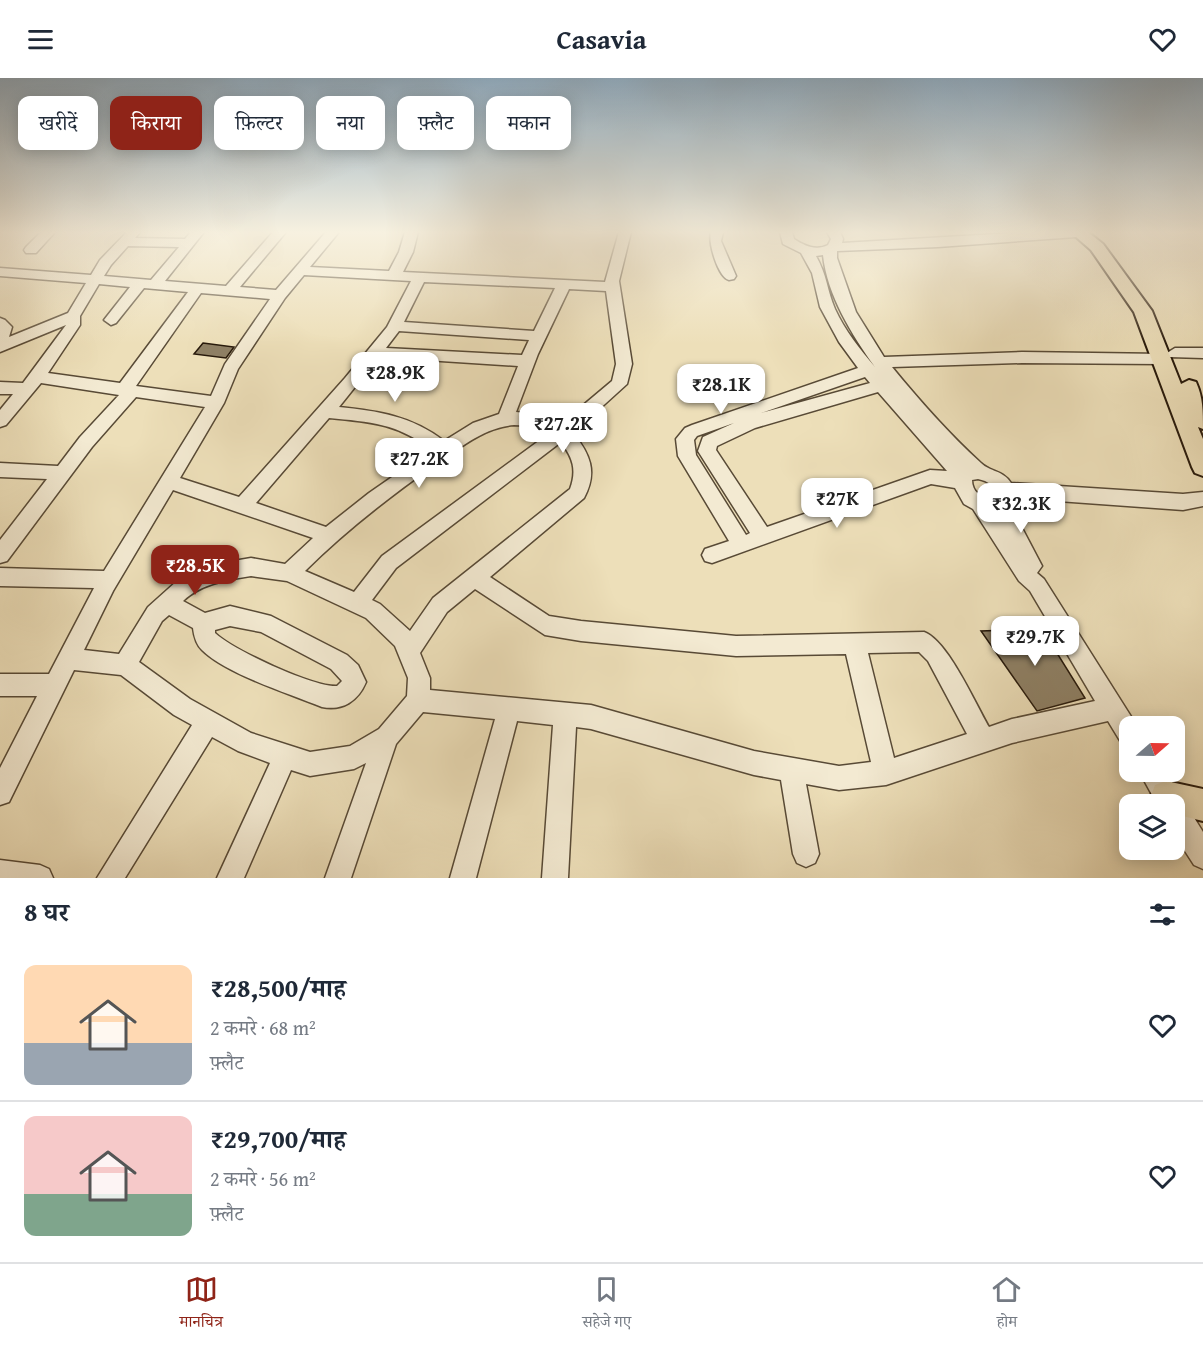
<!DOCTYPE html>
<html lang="hi">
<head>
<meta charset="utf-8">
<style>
	:root { --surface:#fff; --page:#f2f2f3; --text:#1f2937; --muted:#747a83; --line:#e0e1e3; --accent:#8f2418 }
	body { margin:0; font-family:"Gentium Book Plus","Noto Serif Devanagari",serif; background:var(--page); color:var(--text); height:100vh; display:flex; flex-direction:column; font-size:22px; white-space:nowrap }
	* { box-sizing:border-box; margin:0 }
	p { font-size:20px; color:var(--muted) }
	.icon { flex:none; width:33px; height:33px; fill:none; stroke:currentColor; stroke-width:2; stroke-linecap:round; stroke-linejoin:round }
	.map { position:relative; height:800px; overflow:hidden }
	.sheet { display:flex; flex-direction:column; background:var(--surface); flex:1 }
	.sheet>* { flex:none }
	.guide { position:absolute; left:18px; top:18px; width:600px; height:54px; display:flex; gap:12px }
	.needle { width:39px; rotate:70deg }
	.tools { position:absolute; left:1119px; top:638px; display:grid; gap:12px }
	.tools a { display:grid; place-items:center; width:66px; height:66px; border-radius:12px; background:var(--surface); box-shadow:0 3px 15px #0003; font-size:30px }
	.price { position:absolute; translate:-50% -51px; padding:0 14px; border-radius:12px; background:#fff; color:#222; font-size:20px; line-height:39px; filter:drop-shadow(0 2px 3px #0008) }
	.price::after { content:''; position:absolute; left:50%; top:36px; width:18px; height:14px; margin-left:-9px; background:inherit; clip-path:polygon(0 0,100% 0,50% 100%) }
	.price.current { background:var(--accent); color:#fff }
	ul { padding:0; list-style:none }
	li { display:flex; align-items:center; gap:18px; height:150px; padding:0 24px }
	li+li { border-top:2px solid var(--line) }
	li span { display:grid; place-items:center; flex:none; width:168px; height:120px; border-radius:12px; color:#555 }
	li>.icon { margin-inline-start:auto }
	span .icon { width:72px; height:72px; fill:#fffc; stroke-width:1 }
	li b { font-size:26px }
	h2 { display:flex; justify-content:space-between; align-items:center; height:72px; padding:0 24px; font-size:26px }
	.pill { padding:0 21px; border-radius:12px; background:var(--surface); box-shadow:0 3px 15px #0003; font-size:21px; line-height:54px }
	.pill.current { background:var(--accent); color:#fff }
	header { display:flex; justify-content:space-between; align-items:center; height:78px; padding:0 24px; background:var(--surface); font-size:27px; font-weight:600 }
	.dock { display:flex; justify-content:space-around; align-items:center; height:84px; border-top:2px solid var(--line); background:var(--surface); font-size:16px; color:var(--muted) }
	.dock a { display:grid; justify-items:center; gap:3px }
	.dock .current { color:var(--accent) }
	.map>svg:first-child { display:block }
	.building { fill:#8e8065; stroke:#27190b; stroke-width:1.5 }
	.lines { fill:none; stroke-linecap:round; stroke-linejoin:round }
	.minor-casing { stroke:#584a36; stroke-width:3 }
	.major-casing { stroke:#27190b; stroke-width:4 }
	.minor { fill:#f3ead2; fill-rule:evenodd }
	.major { fill:#eddfb9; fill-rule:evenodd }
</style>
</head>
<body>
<header><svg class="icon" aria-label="menu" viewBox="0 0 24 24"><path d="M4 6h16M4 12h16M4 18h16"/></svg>Casavia<svg class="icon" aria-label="heart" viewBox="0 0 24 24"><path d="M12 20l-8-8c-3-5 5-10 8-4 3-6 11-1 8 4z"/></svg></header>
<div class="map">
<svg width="1203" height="800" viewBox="0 0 1203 800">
	<rect width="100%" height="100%" fill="#eddfb9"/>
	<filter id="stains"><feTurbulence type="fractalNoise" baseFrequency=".00333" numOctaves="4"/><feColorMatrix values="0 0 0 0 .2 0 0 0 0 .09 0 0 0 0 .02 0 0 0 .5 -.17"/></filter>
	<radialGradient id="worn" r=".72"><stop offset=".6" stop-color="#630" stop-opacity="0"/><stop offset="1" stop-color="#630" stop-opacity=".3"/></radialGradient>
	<path class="building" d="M203,265L234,269L226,280L194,276Z
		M1042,551L1085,620L1037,633L981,553Z"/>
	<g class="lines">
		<defs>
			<path id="minor" d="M41,154H55L36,175H26L24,172L26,169Z
				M127,154H140L135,160L185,161L191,154H204L165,203L226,208L273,154H286L240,209L276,212L326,154H339L310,189L389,193L399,174L405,154H418L413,174L403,194L605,204L619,154H631L619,203L632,286L627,306L573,355C590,376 598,394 584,420L490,499L549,538L581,543L736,558L924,554C948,563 975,625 989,649L1012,641L1095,623L1030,513L1019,503L973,431L964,426L955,410L931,406L712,485L705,483L702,477L705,471L729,463L678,378L676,361L685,350L692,347L858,290L839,264L820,229L812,195L801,175L783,166L780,154H792L794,161C805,168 816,173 828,167L831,161L827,154H840L843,161L842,165L1031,154H1082L1076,159L938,169L837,173V180L856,234L884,279L1022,274L1163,276L1171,281L1163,286L1022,285L892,289C919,322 949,356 981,385C990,394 1003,392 1011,405L1183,416L1203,414V428L1183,432L1016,420L1011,429L1042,488L1037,495L1044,501L1137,648H1130V670L1122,666L1108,643L1012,665L886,707L839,712L806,706L819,776L815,785L806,789L797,785L793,776L781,702L754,697L591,651L576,649L568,800H542L553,647L517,643L476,800H450L495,641L423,634L396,666L351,800H325L366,685L354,691L310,698L291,692L244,800H217L270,685L238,673L212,659L125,800H97L192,647L174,637L121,597L74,592L9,724L0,727V690L37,618H0V596H49L94,510L0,508V490L104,493L205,329L136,319L92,369L7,483L0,485V462L47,401L0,399V385L58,388L80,359L119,317L41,305L6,347L0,349V332L13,316H0V304L23,305L66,247L0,274V240L5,242L12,249L9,259L68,235L86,205L0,198V190L91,197L100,182ZM128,168L179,169L151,202L104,198L111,187ZM823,177C827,217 852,257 875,289C860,271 845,253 835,231C827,212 827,197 816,178ZM304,197L411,203L387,249L345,300L239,419L180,400L224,325L238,291L285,220ZM424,204L555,210L534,253L404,244ZM99,206L130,209L104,242L111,247L116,245L144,210L188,214L120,305L48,295L80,247V238ZM569,211L606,213L616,286L612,303L562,345L542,337L516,334L538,276ZM201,215L270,221L225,286L211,318L136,308ZM399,253L529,262L522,277L386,270ZM379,279L518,288L499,336L473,345L444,363C412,338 378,333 339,329ZM865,299L870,305L761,335ZM878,314L947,393L930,392L767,449L716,372L717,368L755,350ZM329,340C370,344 398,345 431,372L369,415L326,449L256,425ZM734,345L703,359L698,373L750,455L746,457L696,377L694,362L697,358ZM514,347L533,348L551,354L382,478L354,514L305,493C344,454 388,420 433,388C459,371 482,350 514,347ZM561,364C573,380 577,392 570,411L433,520L410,553L380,526L372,522L396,490ZM978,401C988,403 996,408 997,419C985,423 972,416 972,402ZM173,412L313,460L285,486L251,480L216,486L177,503L148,529L119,576L84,572L113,513ZM251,498L287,503L366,540L395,568L408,600L407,618L379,651L350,668L310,674L251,655L190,621L139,584L162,543L169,537L193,550C194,558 196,566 202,572C226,596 290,616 322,629C343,633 358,623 366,604L358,587L347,577L271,538L230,528L205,535L183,523C202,505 227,502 251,498ZM475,511L545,557L581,563L736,578L846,576L871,684L839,688L754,673L591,627L430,612V600L420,575L447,534ZM230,548L261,554L331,591L342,603L337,608C313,609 233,572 215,555V552ZM919,574L928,583L967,656L894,680L868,575Z
				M711,154H723L721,163L736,198L734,201L729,202C718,199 708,165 711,154Z
				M1175,270H1203V280L1170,279L1167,275Z
				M1139,693H1165L1203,754V791L1194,787L1174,756V726H1157Z
				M0,782L40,787L49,791L53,800H0Z"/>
			<path id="major" d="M1088,154L1103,166L1152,233L1181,306L1189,302L1196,304C1203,319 1203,334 1203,351L1198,349L1203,361V398L1195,395L1192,389L1134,234L1091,172L1075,158L1077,155Z
				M1166,703L1203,711V743L1174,736V726H1154L1151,718L1155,707Z"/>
		</defs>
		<use href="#minor" class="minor-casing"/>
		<use href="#major" class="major-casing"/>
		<use href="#minor" class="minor"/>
		<use href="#major" class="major"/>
	</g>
	<linearGradient id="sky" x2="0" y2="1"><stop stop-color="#8faabe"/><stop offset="0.58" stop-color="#f7f1e0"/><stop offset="1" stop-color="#f7f1e0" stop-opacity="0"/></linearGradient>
	<rect width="1203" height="266" fill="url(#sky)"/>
	<rect width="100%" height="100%" filter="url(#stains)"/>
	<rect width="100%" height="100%" fill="url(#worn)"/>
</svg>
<div class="tools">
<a><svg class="needle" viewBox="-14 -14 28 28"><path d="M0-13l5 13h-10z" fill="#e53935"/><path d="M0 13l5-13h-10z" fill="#747a83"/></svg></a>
<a><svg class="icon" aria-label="layers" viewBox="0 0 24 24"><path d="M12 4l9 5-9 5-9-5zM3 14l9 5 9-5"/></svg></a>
</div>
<b class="price" style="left:395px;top:325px">₹28.9K</b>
<b class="price" style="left:721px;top:337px">₹28.1K</b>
<b class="price" style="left:563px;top:376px">₹27.2K</b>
<b class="price" style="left:419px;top:411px">₹27.2K</b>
<b class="price" style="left:837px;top:451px">₹27K</b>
<b class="price" style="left:1021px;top:456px">₹32.3K</b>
<b class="price current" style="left:195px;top:518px">₹28.5K</b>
<b class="price" style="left:1035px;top:589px">₹29.7K</b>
<div class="guide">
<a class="pill">खरीदें</a>
<a class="pill current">किराया</a>
<a class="pill">फ़िल्टर</a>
<a class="pill">नया</a>
<a class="pill">फ़्लैट</a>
<a class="pill">मकान</a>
</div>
</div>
<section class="sheet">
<h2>8 घर<svg class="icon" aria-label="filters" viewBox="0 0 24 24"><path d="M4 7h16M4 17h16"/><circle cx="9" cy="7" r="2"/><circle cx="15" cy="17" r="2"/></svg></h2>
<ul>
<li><span style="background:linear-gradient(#ffd9b3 65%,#9aa5b1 0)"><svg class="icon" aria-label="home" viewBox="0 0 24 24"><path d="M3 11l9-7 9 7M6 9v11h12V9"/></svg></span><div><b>₹28,500/माह</b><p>2 कमरे · 68 m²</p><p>फ़्लैट</p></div><svg class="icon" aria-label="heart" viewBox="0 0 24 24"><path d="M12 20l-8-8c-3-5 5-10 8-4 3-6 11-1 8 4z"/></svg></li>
<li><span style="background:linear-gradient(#f6c9c9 65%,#7fa58c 0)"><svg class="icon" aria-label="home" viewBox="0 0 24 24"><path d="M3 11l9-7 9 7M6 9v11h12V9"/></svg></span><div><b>₹29,700/माह</b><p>2 कमरे · 56 m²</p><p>फ़्लैट</p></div><svg class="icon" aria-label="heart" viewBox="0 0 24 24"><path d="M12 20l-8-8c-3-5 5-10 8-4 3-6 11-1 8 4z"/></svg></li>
</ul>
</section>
<nav class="dock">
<a class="current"><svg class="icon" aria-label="map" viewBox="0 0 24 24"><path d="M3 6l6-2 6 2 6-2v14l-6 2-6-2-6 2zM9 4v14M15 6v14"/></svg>मानचित्र</a>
<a><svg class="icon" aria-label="saved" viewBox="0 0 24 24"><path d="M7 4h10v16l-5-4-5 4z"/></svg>सहेजे गए</a>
<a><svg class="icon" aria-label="home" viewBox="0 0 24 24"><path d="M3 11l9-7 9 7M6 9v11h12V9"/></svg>होम</a>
</nav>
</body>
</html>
